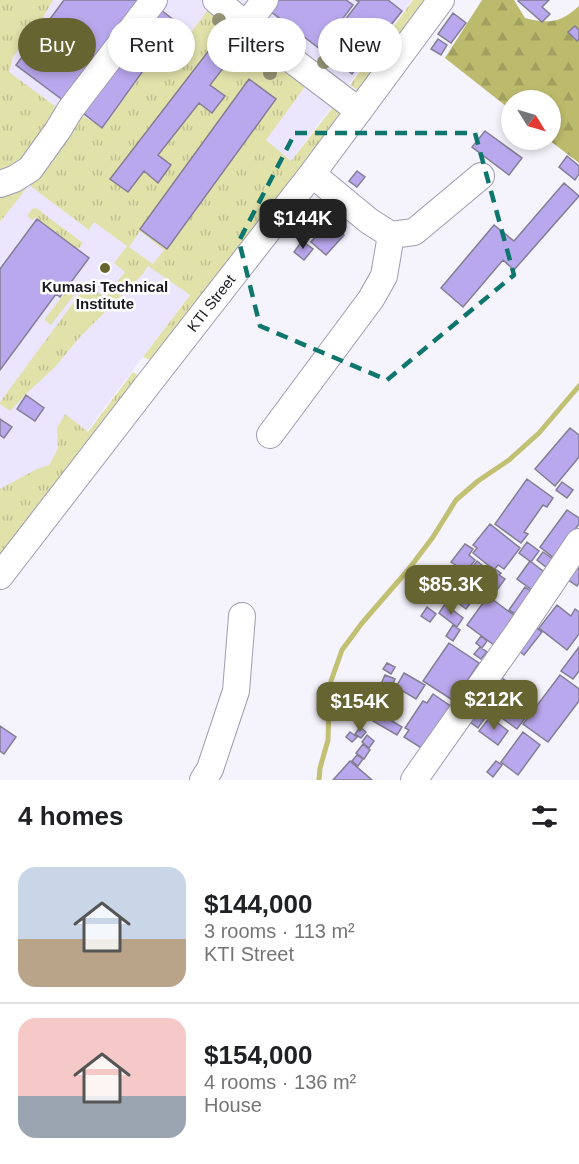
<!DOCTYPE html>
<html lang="en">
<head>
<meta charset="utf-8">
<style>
	:root { --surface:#fff; --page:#f6f6f6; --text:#202124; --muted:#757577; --line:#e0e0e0; --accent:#666431 }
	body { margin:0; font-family:Arial,sans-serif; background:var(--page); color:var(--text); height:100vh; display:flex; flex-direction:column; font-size:22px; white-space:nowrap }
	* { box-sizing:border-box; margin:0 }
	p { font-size:20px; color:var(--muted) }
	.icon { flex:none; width:33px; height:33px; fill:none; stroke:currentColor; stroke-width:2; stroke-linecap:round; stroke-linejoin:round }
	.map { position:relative; height:780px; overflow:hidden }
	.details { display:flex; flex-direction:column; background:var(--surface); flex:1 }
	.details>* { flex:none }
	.top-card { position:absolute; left:18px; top:18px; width:543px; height:54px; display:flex; gap:12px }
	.needle { width:39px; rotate:127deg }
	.fabs { position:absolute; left:501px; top:90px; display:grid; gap:12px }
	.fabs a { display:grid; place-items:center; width:60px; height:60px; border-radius:50%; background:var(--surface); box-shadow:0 3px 9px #0003; font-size:30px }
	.price { position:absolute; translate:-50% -51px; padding:0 14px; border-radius:12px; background:var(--accent); color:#fff; font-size:20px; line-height:39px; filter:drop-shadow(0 2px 3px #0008) }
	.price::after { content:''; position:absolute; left:50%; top:36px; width:18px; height:14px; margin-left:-9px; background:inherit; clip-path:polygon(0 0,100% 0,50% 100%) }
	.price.selected { background:#222; color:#fff }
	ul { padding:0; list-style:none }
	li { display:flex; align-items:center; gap:18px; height:150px; padding:0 18px }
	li+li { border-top:2px solid var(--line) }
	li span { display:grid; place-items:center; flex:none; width:168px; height:120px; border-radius:18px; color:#555 }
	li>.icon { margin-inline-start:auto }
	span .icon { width:72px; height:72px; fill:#fffc; stroke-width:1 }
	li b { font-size:26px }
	h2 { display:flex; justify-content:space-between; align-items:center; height:72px; padding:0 18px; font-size:26px }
	.tag { padding:0 21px; border-radius:27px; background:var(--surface); box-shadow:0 3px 9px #0003; font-size:21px; line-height:54px }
	.tag.selected { background:var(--accent); color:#fff }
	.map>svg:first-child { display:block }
	.built { fill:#ebe6fe }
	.grass { fill:url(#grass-tufts); fill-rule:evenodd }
	.forest { fill:url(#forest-firs) }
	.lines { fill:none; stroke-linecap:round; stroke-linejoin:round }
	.stream { stroke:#c2c073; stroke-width:5 }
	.building { fill:#baa8ee; stroke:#837e93; stroke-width:1.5 }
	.minor-casing { stroke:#a09bb1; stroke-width:28 }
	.minor { stroke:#fff; stroke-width:26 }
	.tree { fill:#959374 }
	.marked { fill:none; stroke:#0f766e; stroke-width:4.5; stroke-dasharray:12 8; stroke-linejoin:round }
	.poi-dot { fill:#666431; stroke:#fff; stroke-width:2 }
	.labels { text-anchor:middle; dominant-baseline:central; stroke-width:5; stroke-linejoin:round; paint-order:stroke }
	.poi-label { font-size:15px; font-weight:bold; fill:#1b1921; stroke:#fff }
	.street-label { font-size:15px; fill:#1b1921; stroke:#fff }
</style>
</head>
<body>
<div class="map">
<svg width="579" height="780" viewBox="0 0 579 780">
	<defs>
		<pattern id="grass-tufts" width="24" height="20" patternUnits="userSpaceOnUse" patternTransform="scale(1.5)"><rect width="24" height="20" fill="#e1e1aa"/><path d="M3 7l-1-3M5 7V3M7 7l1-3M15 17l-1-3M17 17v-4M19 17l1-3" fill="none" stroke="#c0c092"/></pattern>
		<pattern id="forest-firs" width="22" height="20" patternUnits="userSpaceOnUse" patternTransform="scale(1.5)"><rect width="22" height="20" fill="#bcbb6d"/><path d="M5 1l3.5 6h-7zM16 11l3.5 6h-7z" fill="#a1a05e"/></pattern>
	</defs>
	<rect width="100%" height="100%" fill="#f5f3fc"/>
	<path class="built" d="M0,0H412L7,537L0,543Z"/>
	<path class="grass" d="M0,0H53L41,21L13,57L9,72L59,109L14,170L0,174Z
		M413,0H435L360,92L350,85Z
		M210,7L307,84L266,140L291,161L337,102L346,111L155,358L150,360L143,357L190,295L148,266L142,275L80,337L55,367L27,393L10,411L0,404V402L82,291L95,290L105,298L125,272L114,263L127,246L94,222L89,230L29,185L0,222V188L76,112L103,128L162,46L174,55ZM140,231L164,250L153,264L129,247Z
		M36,208L83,243L78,249L35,217L33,220L27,216L32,209Z
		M73,282L80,287L51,325L44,320Z
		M133,372L137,375L136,382L0,563V489L37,469L49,465L58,449L57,428L65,414L88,432Z"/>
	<path class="forest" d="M482,0H514L525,18C548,24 561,23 579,6V163L549,140H550V100H512L511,110L445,58Z"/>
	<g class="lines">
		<path class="stream" d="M319,780L320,768L328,740L329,708L331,681L342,650L362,623L408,570L433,537L456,500L478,481L509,460L539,433L579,386"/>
	</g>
	<path class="building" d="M64,0H139L64,101L16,65Z
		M278,0H346L353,5L320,49L270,11Z
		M356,0H388L402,11L352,74L322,49L359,2Z
		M519,0H549L542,7L550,14L542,22L518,1Z
		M161,10L188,31L174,50L146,28Z
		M453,13L466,23L451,43L438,34Z
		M575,26L579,30V39L577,41L568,32Z
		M139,36L158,50L102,128L83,113Z
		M438,39L447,45L441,55L431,49Z
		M210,49L228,62L210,85L225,96L212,113L199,103L158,155L171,165L158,183L144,171L128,192L110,179Z
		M249,79L276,99L167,249L140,229Z
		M485,131L522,158L509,175L472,147Z
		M567,156L579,166V174L575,180L559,167Z
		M357,171L365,177L357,187L349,181Z
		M564,183L579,196L514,270L503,260L463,307L441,288L494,225L514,241Z
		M37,219L89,258L60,297L56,294L0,370V269Z
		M329,222L344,235L326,255L311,242Z
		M302,241L313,249L304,260L294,252Z
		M26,395L44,408L35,421L17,409Z
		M0,419L12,427L4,438L0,435Z
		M570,428L579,435V457L555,486L535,469Z
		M527,479L553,498L547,507L543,505L524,532L528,534L521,543L495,524Z
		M562,482L573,490L567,498L556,490Z
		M567,510L579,518V524L554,558L540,547Z
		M490,524L520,548L504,569L498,565L494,570L473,553L477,548L473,545Z
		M527,542L539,551L531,562L519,553Z
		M465,544L473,549L469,555L475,560L466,572L451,562Z
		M543,552L557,562L551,571L537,560Z
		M477,561L492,573L495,569L501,573L499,575L505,579L494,594L467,574Z
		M530,561L548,575L535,592L517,579Z
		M573,562L579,566V583L577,586L561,575Z
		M459,574L470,583L460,596L449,588Z
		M474,584L484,591L479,597L470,590Z
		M525,587L539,597L523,619L509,610Z
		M465,591L474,598L466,609L457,602Z
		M488,596L519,619L498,648L467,625Z
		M445,604L463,618L457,627L439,613Z
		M557,605L571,616L575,609L579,612V634L567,650L539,628Z
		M427,607L436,614L430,622L421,616Z
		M530,624L542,632L524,655L513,646Z
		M453,625L460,630L453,641L446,636Z
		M481,636L487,641L482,648L476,643Z
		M449,643L479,663L454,701L423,681Z
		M480,647L487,652L481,659L474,654Z
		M579,647V671L573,679L561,671Z
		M387,663L395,667L391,674L383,669Z
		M404,673L425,685L416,699L396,687Z
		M385,675L395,679L391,688L381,684Z
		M498,675L536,703L517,729L479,701Z
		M560,675L579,689V701L548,742L523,724Z
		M377,689L397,698L389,716L369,707Z
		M433,694L452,707L423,749L404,737L409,730L405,728L423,701L427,703Z
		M477,704L489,712L478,728L466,719Z
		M379,713L402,727L397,735L373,721Z
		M490,717L508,731L498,745L479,731Z
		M0,726L16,737L4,754L0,751Z
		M360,727L366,732L361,738L355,734Z
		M350,732L357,737L352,742L346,737Z
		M523,732L540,745L518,775L501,762Z
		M367,735L374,741L369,748L362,742Z
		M363,744L370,750L364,759L356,753Z
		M357,755L363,759L358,766L352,761Z
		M350,761L372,780H333Z
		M496,761L502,765L493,777L487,772Z"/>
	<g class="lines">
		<defs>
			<path id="minor" d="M216,0L246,25L359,111
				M246,25L265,0
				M312,174L369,221L391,235L414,232L481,176
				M0,184L14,179L30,169L58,130L70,110L154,0
				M270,435L371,299L384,276L391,235
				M0,576L149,383L312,174L441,0
				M203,780L210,769L236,691L242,616
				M414,780L519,631L579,542"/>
		</defs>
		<use href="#minor" class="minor-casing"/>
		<use href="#minor" class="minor"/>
	</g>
	<g class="tree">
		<circle cx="219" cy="20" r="7"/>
		<circle cx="324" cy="62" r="7"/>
		<circle cx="270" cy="73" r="7"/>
	</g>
	<path class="marked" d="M295,133H475L514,275L387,380L260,326L239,241Z"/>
	<circle class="poi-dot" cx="105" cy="268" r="6"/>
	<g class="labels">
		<g class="poi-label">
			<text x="105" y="286">Kumasi Technical<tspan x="105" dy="17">Institute</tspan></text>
		</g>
		<g class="street-label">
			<text transform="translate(211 303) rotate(-52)">KTI Street</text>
		</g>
	</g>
</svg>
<div class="fabs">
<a><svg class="needle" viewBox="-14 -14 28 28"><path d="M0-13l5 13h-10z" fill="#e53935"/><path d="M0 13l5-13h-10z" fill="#757577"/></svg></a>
</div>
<b class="price selected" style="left:303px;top:250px">$144K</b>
<b class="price" style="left:451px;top:616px">$85.3K</b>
<b class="price" style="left:494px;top:731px">$212K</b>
<b class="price" style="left:360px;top:733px">$154K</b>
<div class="top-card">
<a class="tag selected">Buy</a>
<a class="tag">Rent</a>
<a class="tag">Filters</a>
<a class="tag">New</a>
</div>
</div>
<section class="details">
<h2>4 homes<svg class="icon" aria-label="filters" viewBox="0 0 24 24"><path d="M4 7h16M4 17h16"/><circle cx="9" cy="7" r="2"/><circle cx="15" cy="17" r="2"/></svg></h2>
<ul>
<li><span style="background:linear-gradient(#c9d6e8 60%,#b9a48a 0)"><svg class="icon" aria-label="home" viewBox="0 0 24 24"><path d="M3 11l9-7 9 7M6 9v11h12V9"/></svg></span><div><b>$144,000</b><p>3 rooms · 113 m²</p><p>KTI Street</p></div></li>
<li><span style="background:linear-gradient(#f6c9c9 65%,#9aa5b1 0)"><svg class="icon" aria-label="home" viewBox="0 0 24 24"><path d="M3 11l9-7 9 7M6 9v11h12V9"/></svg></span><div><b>$154,000</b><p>4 rooms · 136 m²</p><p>House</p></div></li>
</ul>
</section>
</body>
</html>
